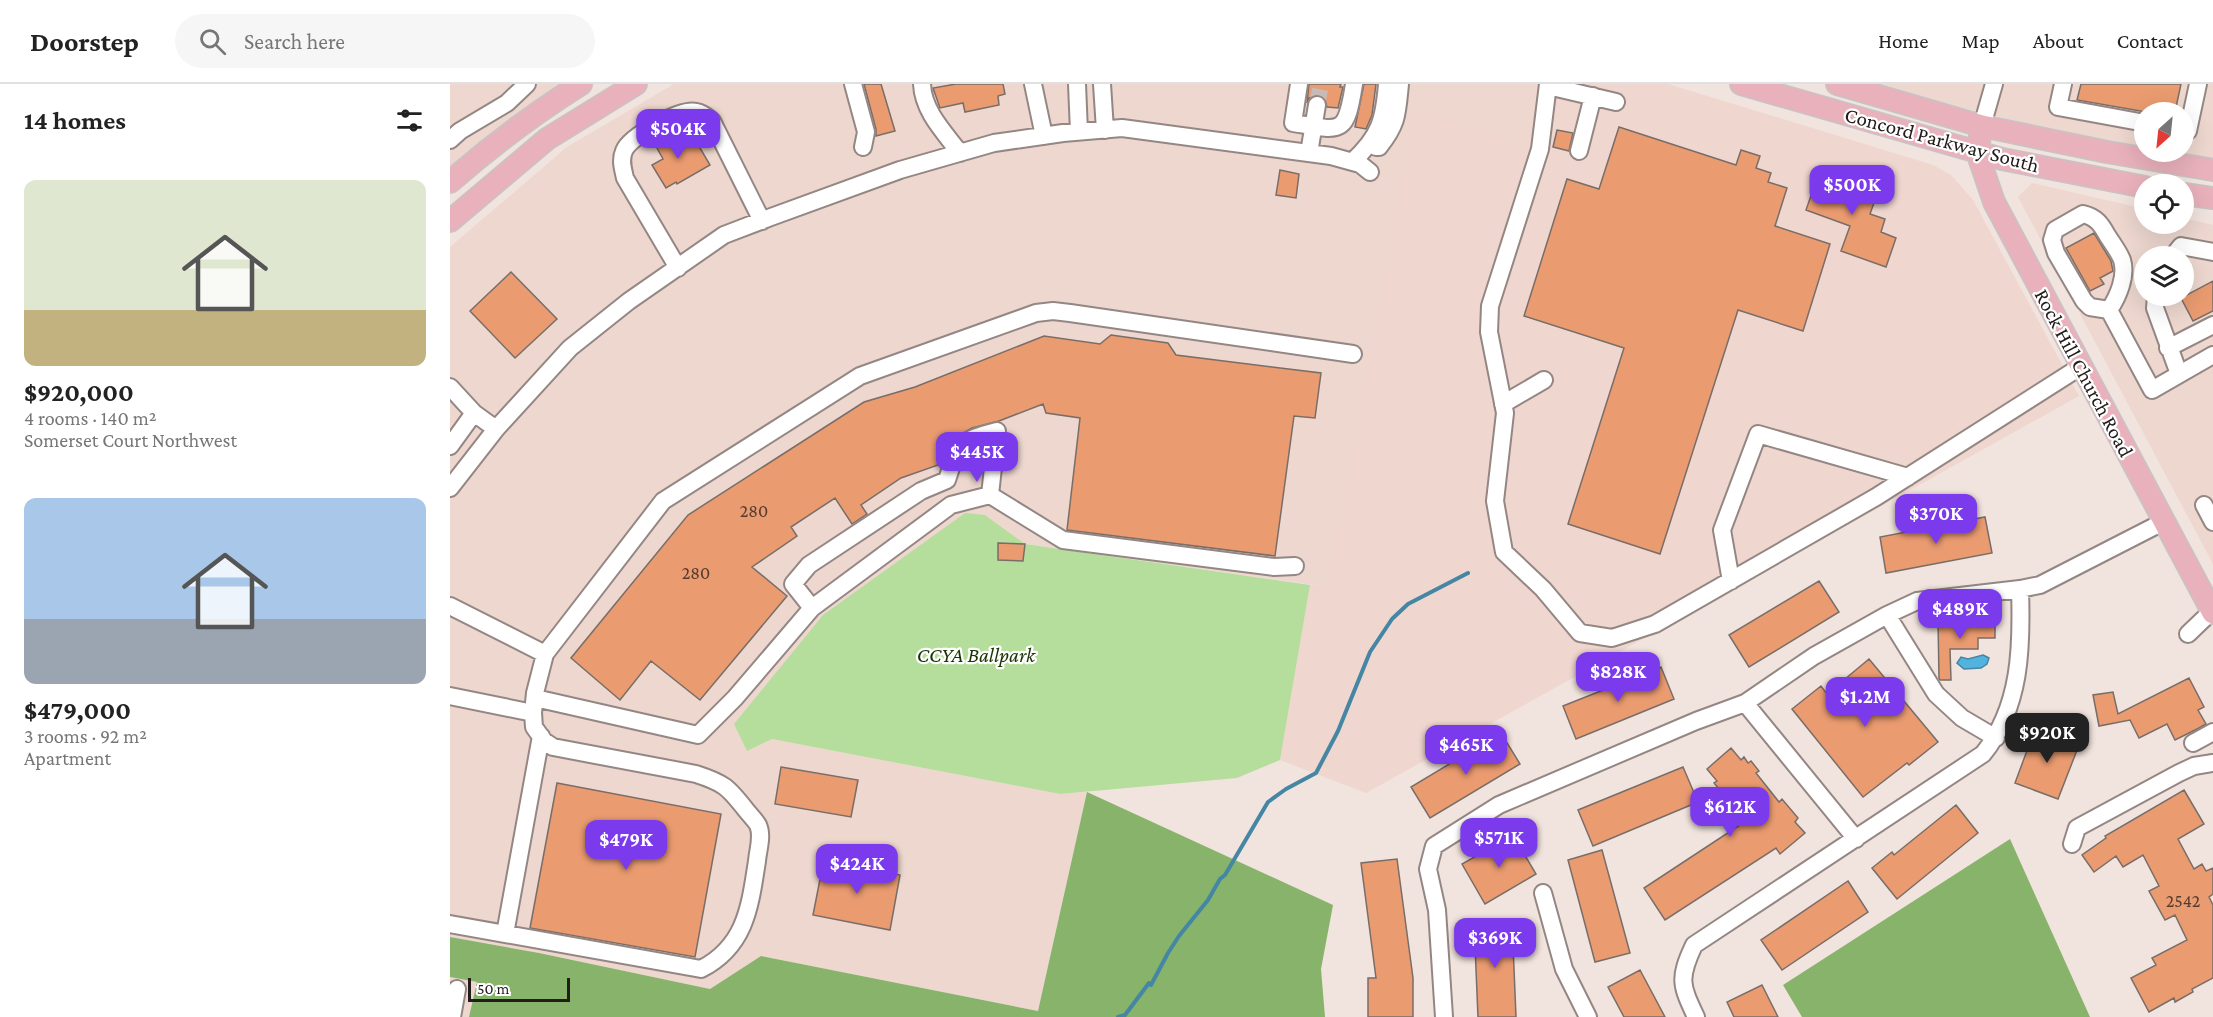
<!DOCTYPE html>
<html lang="en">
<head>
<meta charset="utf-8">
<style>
	:root { --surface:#fff; --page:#f6f6f6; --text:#222; --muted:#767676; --line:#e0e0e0; --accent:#7c3aed }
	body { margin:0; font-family:"Crimson Pro",serif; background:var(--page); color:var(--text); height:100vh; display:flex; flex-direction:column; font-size:22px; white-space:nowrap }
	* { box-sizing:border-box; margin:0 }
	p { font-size:20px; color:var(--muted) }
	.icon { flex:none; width:33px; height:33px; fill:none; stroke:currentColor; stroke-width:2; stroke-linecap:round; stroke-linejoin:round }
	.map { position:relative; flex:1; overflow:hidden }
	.panel { display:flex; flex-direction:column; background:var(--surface); width:450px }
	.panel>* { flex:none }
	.needle { width:39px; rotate:207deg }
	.buttons { position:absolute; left:1684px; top:18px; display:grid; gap:12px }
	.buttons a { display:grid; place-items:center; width:60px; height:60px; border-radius:50%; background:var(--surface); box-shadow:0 6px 24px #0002; font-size:30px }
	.scale { position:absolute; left:18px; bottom:15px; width:102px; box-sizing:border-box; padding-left:6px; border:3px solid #221d1b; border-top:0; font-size:16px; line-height:21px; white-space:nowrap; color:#221d1b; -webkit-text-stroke:4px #fff; paint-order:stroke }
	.price { position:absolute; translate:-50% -51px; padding:0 14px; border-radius:12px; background:var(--accent); color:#fff; font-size:20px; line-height:39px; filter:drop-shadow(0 2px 3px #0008) }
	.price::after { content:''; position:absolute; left:50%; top:36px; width:18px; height:14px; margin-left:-9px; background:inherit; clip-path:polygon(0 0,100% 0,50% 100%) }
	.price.on { background:#222; color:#fff }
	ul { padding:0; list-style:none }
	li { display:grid; align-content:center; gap:12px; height:318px; padding:0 24px }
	li span { display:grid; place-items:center; height:186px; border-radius:12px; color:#555 }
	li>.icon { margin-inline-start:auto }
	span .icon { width:108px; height:108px; fill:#fffc; stroke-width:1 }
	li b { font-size:26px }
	h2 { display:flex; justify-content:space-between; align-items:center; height:72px; padding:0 24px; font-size:26px }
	header { display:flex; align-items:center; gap:36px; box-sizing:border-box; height:84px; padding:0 30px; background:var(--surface); border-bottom:2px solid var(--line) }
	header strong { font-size:28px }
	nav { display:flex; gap:33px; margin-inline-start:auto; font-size:21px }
	.search { width:420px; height:54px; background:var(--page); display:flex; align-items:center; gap:15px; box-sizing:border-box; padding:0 21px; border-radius:33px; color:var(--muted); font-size:22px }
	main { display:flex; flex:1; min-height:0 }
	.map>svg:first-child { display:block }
	.built { fill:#edd7cf; fill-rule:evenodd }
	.industrial { fill:#efd6cf }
	.green { fill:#b5de9c }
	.forest { fill:#87b36a }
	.water { fill:#53b3df; stroke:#4486a4; stroke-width:1.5 }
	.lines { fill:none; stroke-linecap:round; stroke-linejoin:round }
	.stream { stroke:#4486a4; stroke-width:4 }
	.building { fill:#ea9b70; stroke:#796d68; stroke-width:1.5 }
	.minor-tunnel { stroke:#c8bbb7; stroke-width:16; stroke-dasharray:16 8; stroke-linecap:butt }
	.minor-casing { stroke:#948783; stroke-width:20 }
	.major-casing { stroke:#c6c4c4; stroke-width:24 }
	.minor { stroke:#fff; stroke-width:16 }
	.major { stroke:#e9b1bc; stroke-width:21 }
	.labels { text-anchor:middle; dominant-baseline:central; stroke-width:4.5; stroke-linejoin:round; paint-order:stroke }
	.number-label { font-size:18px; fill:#543c30 }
	.street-label { font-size:21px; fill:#221d1b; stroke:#fff }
	.park-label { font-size:21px; font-style:italic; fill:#193400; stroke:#fff }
</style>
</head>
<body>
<header>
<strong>Doorstep</strong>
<div class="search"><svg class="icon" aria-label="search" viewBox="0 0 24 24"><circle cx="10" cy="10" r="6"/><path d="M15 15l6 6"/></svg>Search here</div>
<nav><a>Home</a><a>Map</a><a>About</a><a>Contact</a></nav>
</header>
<main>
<section class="panel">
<h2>14 homes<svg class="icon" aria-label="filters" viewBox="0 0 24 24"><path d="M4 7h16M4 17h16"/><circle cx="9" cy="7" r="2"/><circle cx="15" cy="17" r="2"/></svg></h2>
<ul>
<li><span style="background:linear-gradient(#dfe7d0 70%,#c2b280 0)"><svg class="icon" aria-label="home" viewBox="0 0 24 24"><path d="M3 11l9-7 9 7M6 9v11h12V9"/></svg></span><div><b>$920,000</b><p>4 rooms · 140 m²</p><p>Somerset Court Northwest</p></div></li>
<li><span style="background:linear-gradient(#a9c7e8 65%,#9aa5b1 0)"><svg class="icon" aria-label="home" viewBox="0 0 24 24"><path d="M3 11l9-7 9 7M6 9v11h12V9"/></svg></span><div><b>$479,000</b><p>3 rooms · 92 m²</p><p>Apartment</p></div></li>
</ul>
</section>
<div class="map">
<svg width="1763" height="933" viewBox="0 0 1763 933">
	<rect width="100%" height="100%" fill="#f1e3de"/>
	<path class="built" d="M0,0H115L0,84Z
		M224,0H1087L1077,63L964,28L878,503L575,460L535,431L297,666L322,655L610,710L637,708L588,927L311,872L260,905L89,869L0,853V163L117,63Z
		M1419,0H1763V76L1708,68H1734V28H1695V65L1558,35Z
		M1582,99L1695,125V140H1734V134L1763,141V480L1568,113ZM1695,172H1734V212H1695Z
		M0,893L27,898L19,933H0Z"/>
	<path class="industrial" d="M1087,0H1218L1483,81L1501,91L1523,116L1629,312L916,709L830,676L860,501L878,502L964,27L1076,63Z"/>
	<path class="green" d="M515,429L535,431L575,460L860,501L830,676L787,694L610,710L322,655L297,667L284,640L373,531Z"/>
	<path class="forest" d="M637,708L883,821L871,885L875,933H19L27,898L0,893V853L89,869L260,905L311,872L588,927Z
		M1560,755L1640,933H1352L1333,901Z"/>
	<path class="water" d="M1533,571L1539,574L1537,580L1531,584L1514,585L1507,579L1511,573L1518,575Z"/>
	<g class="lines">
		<path class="stream" d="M668,933L675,931L699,899L701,901L718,869L729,852L758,816L770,795L775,791L818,718L836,705L866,689L888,647L920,568L942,535L958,520L1018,489"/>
	</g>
	<path class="building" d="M414,0H431L445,47L426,52V45Z
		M506,0H553L555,10L548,12L549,21L515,28L513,19L490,24L483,4Z
		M859,0H891L890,3H893L888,24L877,23L874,13L868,11L859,14L857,19Z
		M914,0H926L922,31L916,45L905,43Z
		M1631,0H1731L1725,28H1696L1627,16Z
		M1169,43L1286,81L1291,66L1310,72L1306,84L1321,89L1318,98L1337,104L1325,142L1380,160L1353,247L1288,226L1210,470L1118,440L1174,264L1074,232L1117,95L1149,105Z
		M220,45L232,65L246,57L260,81L227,100L226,98L216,104L202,81L213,75L202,55Z
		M1107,46L1123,49L1119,67L1103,63Z
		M1371,83L1414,98L1410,111L1425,116L1420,130L1435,135L1431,148L1446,154L1436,183L1391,167L1400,142L1356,126Z
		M830,86L849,90L846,114L826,111Z
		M1644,149L1661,177L1663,187L1650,194L1654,200L1640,207L1616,164Z
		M61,188L107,235L65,274L20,227Z
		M1763,197V227L1743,237L1731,214Z
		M661,251L718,259L726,271L871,289L865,334L844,332L825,472L617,446L630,334L596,329L593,320L549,337L522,344L506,353L488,360L494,372L491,380L451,394L411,421L417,430L402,440L385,414L341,443L347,452L302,483L337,512L250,616L201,577L170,616L121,574L238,431L414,318L465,303L594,252L650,260Z
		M1535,433L1542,469L1436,489L1430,453Z
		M548,459L575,460L573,477L548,476Z
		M1369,497L1389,528L1299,583L1279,551Z
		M1488,537H1545V554H1528V565H1500L1501,596H1490L1489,594Z
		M1419,575L1488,658L1459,681L1457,679L1413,713L1342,625L1371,602L1377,610Z
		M1211,583L1224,615L1126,655L1113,622Z
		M1739,594L1754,623L1748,626L1756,640L1749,644L1725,656L1717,640L1689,654L1680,636L1649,642L1643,611L1663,608L1668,630Z
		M1585,645L1629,661L1608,715L1565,699Z
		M1051,649L1070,680L980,734L961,703Z
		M1281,664L1291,676L1294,673L1298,679L1301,677L1309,687L1306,689L1310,694L1329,718L1332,715L1348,734L1345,738L1355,749L1330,770L1326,764L1215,836L1194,804L1299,735L1283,716L1280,718L1264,699L1267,697L1257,685Z
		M331,683L408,696L401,733L325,720Z
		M1233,683L1248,718L1143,762L1128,726Z
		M107,699L271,730L245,873L80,844Z
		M1734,706L1754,740L1728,755L1744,785L1752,780L1756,787L1763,784V810L1759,813L1763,821V894L1742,905L1743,908L1725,918L1724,914L1699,928L1681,894L1706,881L1702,874L1737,856L1725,831L1715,836L1699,807L1709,802L1693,771L1673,783L1666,772L1644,788L1632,771L1656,754L1655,752Z
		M1506,721L1528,749L1447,815L1422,784L1442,768L1444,771Z
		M1063,751L1086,790L1035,820L1012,780Z
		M1152,766L1180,869L1145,878L1118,776Z
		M374,775L450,791L440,846L363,831Z
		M947,775L963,894V933H918V894H926L911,779Z
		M1398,797L1418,828L1332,886L1311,856Z
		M1062,836L1066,933H1028L1024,838Z
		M1190,886L1215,933H1174L1158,903Z
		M1312,901L1328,933H1284L1277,918Z"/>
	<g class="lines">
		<path class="minor-tunnel" d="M867,21L871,0"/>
		<defs>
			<path id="minor" d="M403,0L416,48L413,63
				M472,0C473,27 494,48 510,69
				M583,0L594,52
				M627,0L629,48
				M652,0L655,46
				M849,0L843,39C892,47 896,52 904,0
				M1098,0L1090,65L1040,222L1039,248L1055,329L1045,417L1054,468L1093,505L1130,549L1162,554L1205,540L1426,413L1630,283
				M1613,0L1608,23L1695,39
				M1098,2L1166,18
				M1532,42L1544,0
				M1734,46L1738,47L1748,0
				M0,56L10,47L57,19L77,0
				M926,63H929C948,39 947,30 950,0
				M1129,67L1143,12
				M859,69L867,21
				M903,77C930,52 934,36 937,0
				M1723,172L1731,162L1763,168
				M228,184L175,94C173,85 170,76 174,67C180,52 231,24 246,28C253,29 257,33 262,37L312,137
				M1706,212L1705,224L1729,290
				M1659,226L1640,223L1634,217L1606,169L1602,156L1605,146L1633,130C1646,133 1651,140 1657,151C1662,159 1669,168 1672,176C1677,192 1668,213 1659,226L1702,306L1763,271
				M1718,264L1763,241
				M0,303L24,329L46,345
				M1053,320L1094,296
				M0,362L24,329
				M0,404L46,345L120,264L179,217L274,151L321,133L450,86L544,59L613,49L672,44L881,72L910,80L920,88
				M540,411L613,456L824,483L845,482
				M1754,421L1763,438
				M1281,497L1272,446L1308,350L1458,393
				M0,522L95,570
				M1437,531L1486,610L1512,634L1546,654
				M1738,550L1762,527
				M0,612L83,629
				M85,614L248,651L285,614L362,524L501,421L540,411L547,347C509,357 509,359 497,396L471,407L359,481L343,500L362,524
				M1295,619L1406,755
				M1743,659L1763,648
				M1622,760L1627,744L1729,689L1744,682L1763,679
				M1093,809L1114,885L1138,933
				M0,840L251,885C296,862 300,822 307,777C308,765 313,752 308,741C305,736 300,731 296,726C278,703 274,699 246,690L103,663L94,657L84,643L83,629L85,609L95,570L213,417L410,292L586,229L603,227L620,229L903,270
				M55,850L91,652
				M2,933L7,905
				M994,933L987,826L978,785L984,762L1049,721L1246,637L1295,619L1364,572L1437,531L1467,517L1570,505L1590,501L1713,438
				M1246,933C1231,901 1228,895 1244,861L1533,670C1571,623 1572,563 1570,505"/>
			<path id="major" d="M1291,0L1552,75L1695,103
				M1387,0L1532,42L1657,68L1763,86
				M1532,42L1527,68L1544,118L1763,529
				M0,98C41,62 85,29 131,0
				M1734,110L1763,114
				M0,137L97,55L186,0"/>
		</defs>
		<use href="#minor" class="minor-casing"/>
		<use href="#major" class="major-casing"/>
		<use href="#minor" class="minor"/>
		<use href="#major" class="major"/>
	</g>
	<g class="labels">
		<g class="number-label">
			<text x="304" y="427">280</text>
			<text x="246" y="489">280</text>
			<text x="1733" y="817">2542</text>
		</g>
		<g class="street-label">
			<text transform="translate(1492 56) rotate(15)">Concord Parkway South</text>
			<text transform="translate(1634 289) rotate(62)">Rock Hill Church Road</text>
		</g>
		<g class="park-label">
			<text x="526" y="571">CCYA Ballpark</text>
		</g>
	</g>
</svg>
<div class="buttons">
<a><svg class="needle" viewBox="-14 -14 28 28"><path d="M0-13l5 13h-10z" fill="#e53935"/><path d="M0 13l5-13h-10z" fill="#767676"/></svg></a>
<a><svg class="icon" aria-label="locate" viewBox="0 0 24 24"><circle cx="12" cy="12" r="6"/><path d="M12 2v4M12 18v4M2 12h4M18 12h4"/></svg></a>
<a><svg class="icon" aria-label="layers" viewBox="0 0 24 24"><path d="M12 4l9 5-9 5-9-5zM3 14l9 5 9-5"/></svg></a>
</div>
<div class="scale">50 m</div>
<b class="price" style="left:228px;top:76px">$504K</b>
<b class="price" style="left:1402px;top:132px">$500K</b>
<b class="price" style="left:527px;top:399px">$445K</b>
<b class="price" style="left:1486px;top:461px">$370K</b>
<b class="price" style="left:1510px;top:556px">$489K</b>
<b class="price" style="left:1168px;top:619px">$828K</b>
<b class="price" style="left:1415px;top:644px">$1.2M</b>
<b class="price on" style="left:1597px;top:680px">$920K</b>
<b class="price" style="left:1016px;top:692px">$465K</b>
<b class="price" style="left:1280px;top:754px">$612K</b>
<b class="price" style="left:1049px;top:785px">$571K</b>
<b class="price" style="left:176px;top:787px">$479K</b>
<b class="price" style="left:407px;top:811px">$424K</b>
<b class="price" style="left:1045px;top:885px">$369K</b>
</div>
</main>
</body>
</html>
